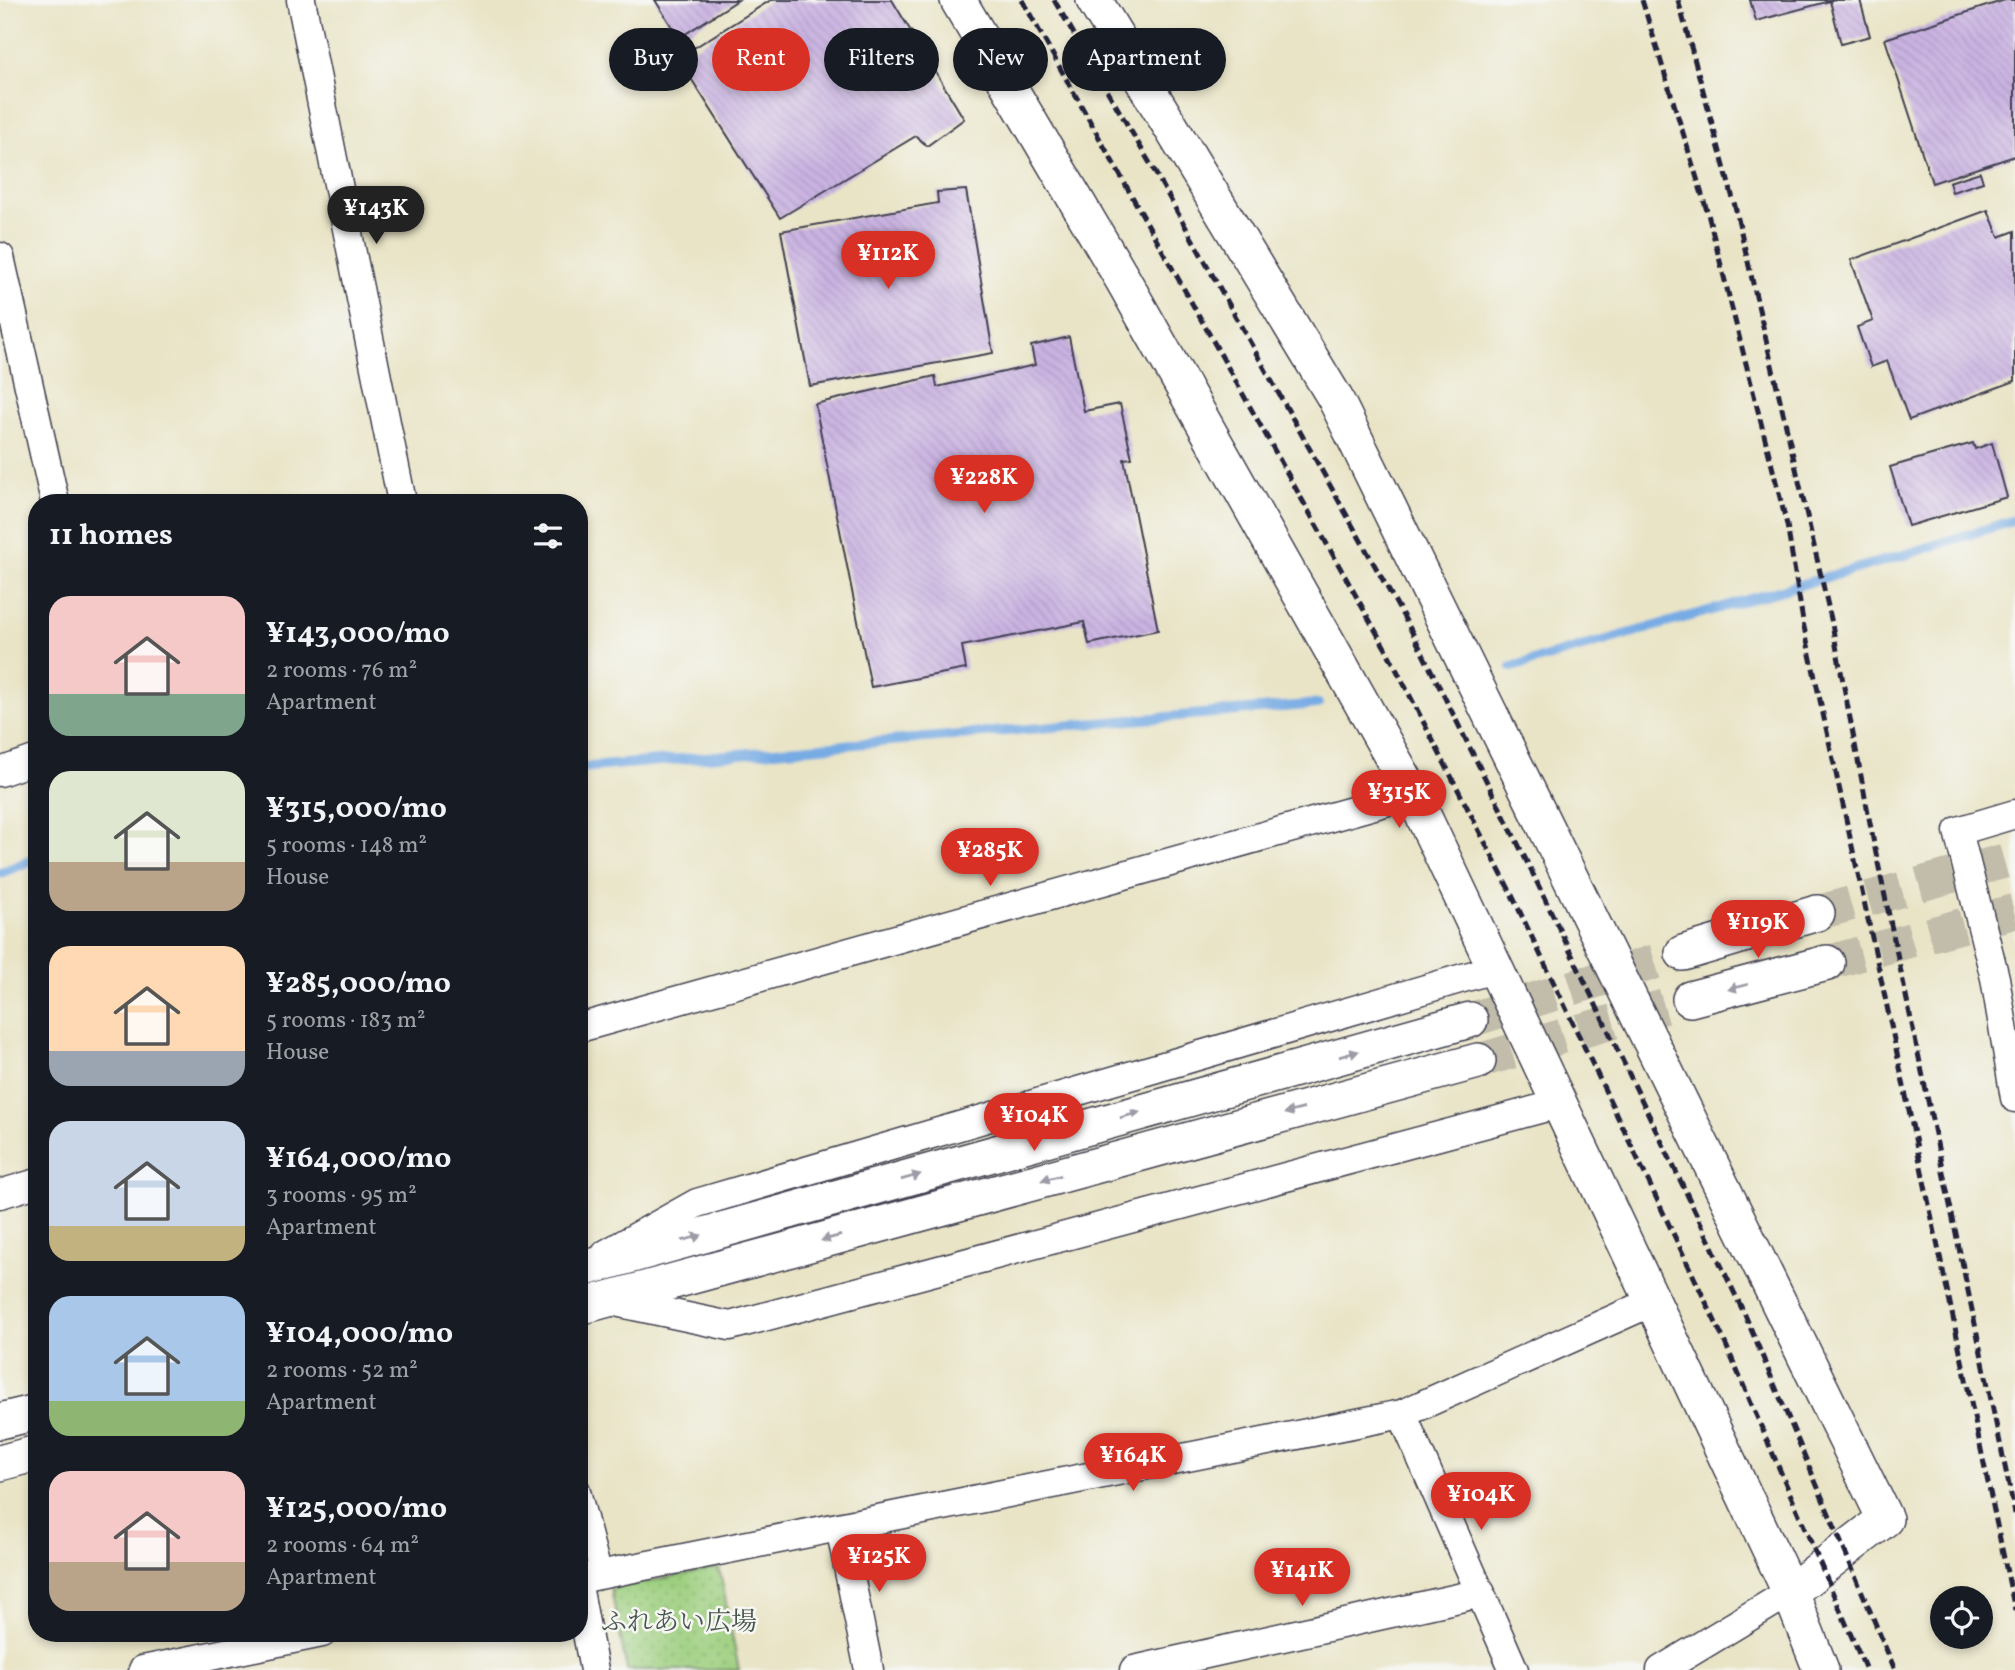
<!DOCTYPE html>
<html lang="en">
<head>
<meta charset="utf-8">
<style>
	:root { --surface:#171b24; --page:#242831; --text:#f1f3f6; --muted:#9ea1a6; --accent:#d93025 }
	body { margin:0; font-family:Vollkorn,"Noto Serif JP",serif; background:var(--page); color:var(--text); height:100vh; display:flex; flex-direction:column; font-size:26px; white-space:nowrap }
	* { box-sizing:border-box; margin:0 }
	p { font-size:23px; color:var(--muted) }
	.icon { flex:none; width:38px; height:38px; fill:none; stroke:currentColor; stroke-width:2; stroke-linecap:round; stroke-linejoin:round }
	.map { position:relative; flex:1; overflow:hidden }
	.details { position:absolute; left:28px; top:494px; width:560px; height:1148px; display:flex; flex-direction:column; background:var(--surface); border-radius:28px; box-shadow:0 4px 10px #0003 }
	.details>* { flex:none }
	.top-card { position:absolute; left:609px; top:28px; width:665px; height:63px; display:flex; gap:14px }
	.controls { position:absolute; left:1930px; top:1586px; display:grid; gap:14px }
	.controls a { display:grid; place-items:center; width:63px; height:63px; border-radius:50%; background:var(--surface); box-shadow:0 4px 10px #0003; font-size:35px }
	.price { position:absolute; translate:-50% -60px; padding:0 16px; border-radius:24px; background:var(--accent); color:#fff; font-size:23px; line-height:46px; filter:drop-shadow(0 2px 4px #0008) }
	.price::after { content:''; position:absolute; left:50%; top:42px; width:21px; height:16px; margin-left:-10px; background:inherit; clip-path:polygon(0 0,100% 0,50% 100%) }
	.price.active { background:#222; color:#fff }
	ul { padding:0; list-style:none }
	li { display:flex; align-items:center; gap:21px; height:175px; padding:0 21px }
	li span { display:grid; place-items:center; flex:none; width:196px; height:140px; border-radius:21px; color:#555 }
	li>.icon { margin-inline-start:auto }
	span .icon { width:84px; height:84px; fill:#fffc; stroke-width:1 }
	li b { font-size:30px }
	h2 { display:flex; justify-content:space-between; align-items:center; height:84px; padding:0 21px; font-size:30px }
	.pill { padding:0 24px; border-radius:32px; background:var(--surface); box-shadow:0 4px 10px #0003; font-size:24px; line-height:63px }
	.pill.active { background:var(--accent); color:#fff }
	.map>svg:first-child { display:block }
	.park { fill:url(#park-dots); stroke:#60785d; stroke-width:2 }
	.lines { fill:none; stroke-linecap:round; stroke-linejoin:round }
	.stream { stroke:#77abe4; stroke-width:10 }
	.building { fill:url(#building-back-hatch) }
	.tertiary-tunnel { stroke:#c1bdaa; stroke-width:35; stroke-dasharray:35 18; stroke-linecap:butt }
	.pedestrian-casing { stroke:#403f50; stroke-width:24 }
	.minor-casing { stroke:#403f50; stroke-width:31 }
	.tertiary-casing { stroke:#403f50; stroke-width:38 }
	.pedestrian { stroke:#fff; stroke-width:21 }
	.minor { stroke:#fff; stroke-width:28 }
	.tertiary { stroke:#fff; stroke-width:35 }
	.rail { stroke:#22223b; stroke-width:5; stroke-dasharray:10 5; stroke-linecap:butt }
	.oneway { fill:#9c9ca7 }
	.labels { text-anchor:middle; dominant-baseline:central; stroke-width:5; stroke-linejoin:round; paint-order:stroke }
	.park-label { font-size:26px; fill:#47564f; stroke:#f6f6f2 }
</style>
</head>
<body>
<div class="map">
<svg width="2015" height="1670" viewBox="0 0 2015 1670">
	<defs>
		<pattern id="park-dots" width="8" height="8" patternUnits="userSpaceOnUse" patternTransform="scale(1.75)"><rect width="8" height="8" fill="#9dcf7f"/><path d="M2 2h.1M6 6h.1" fill="none" stroke="#87b16f" stroke-width="1.8" stroke-linecap="round"/></pattern>
		<pattern id="building-back-hatch" width="6" height="6" patternUnits="userSpaceOnUse" patternTransform="scale(1.75)"><rect width="6" height="6" fill="#cab3e2"/><path d="M-1 5l2 2M0 0l6 6M5-1l2 2" fill="none" stroke="#ad9ac3"/></pattern>
	</defs>
	<rect width="100%" height="100%" fill="#f6f6f2"/>
	<filter id="ink" filterUnits="userSpaceOnUse"><feTurbulence type="fractalNoise" baseFrequency=".0143" numOctaves="2"/><feDisplacementMap in="SourceGraphic" scale="14" xChannelSelector="R" yChannelSelector="G"/><feConvolveMatrix kernelMatrix="1 2 1 2 8 2 1 2 1" color-interpolation-filters="sRGB"/></filter>
	<filter id="wash" filterUnits="userSpaceOnUse"><feTurbulence type="fractalNoise" baseFrequency=".00686" numOctaves="4" result="noise"/><feDisplacementMap in="SourceGraphic" scale="28" xChannelSelector="R" yChannelSelector="G"/><feGaussianBlur stdDeviation="1.57" result="paint"/><feColorMatrix in="noise" values="0 0 0 0 0 0 0 0 0 0 0 0 0 0 0 0 0 1.4 0 .05"/><feComposite in="paint" operator="in"/></filter>
	<g filter="url(#wash)">
		<rect width="100%" height="100%" fill="#e9e4c6"/>
		<path class="park" d="M719,1567L739,1670H627L611,1589Z"/>
		<g class="lines">
			<path class="stream" d="M1512,667L1901,556L2015,520
				M579,768L1318,704
				M0,873L37,858"/>
		</g>
		<g id="blocks">
			<path class="building" d="M655,0H738L679,38Z
				M771,0H892L964,119L927,146L916,136L780,218L678,58Z
				M1750,0H1860L1870,36L1841,44L1830,1L1756,21Z
				M2005,0H2015V156L1932,183L1885,39Z
				M1980,172L1983,182L1952,192L1949,182Z
				M966,190L993,353L810,386L781,231L938,203L937,192Z
				M1988,210L1999,237L2015,231V381L1909,420L1887,361L1871,367L1857,327L1873,321L1851,260Z
				M1069,337L1084,411L1120,404L1132,458L1124,459L1158,630L1089,644L1084,622L962,646L966,669L871,687L815,404L935,376L937,387L1035,365L1031,346Z
				M1973,443L1975,449L1992,443L2007,497L1908,526L1890,467Z"/>
		</g>
	</g>
	<g filter="url(#ink)">
		<use href="#blocks" fill-opacity="0" stroke="#403f50" stroke-width="2"/>
		<g class="lines">
			<path class="tertiary-tunnel" d="M1817,913L2015,858
				M1827,963L2015,911
				M1470,1020L1683,953
				M1478,1061L1690,999"/>
			<defs>
				<path id="pedestrian" d="M579,1489L601,1574"/>
				<path id="minor" d="M301,0L402,502
					M0,257L55,502
					M0,772L37,759
					M2015,814L1958,831L1995,978L2015,1098
					M579,1028L1413,794
					M0,1194L37,1183
					M606,1254L697,1203L1497,968
					M606,1300L730,1326L1558,1104
					M1402,1414L1514,1670
					M840,1527L869,1670
					M579,1579L1402,1414L1652,1302
					M579,1591L594,1670
					M143,1670L322,1633
					M1134,1670L1481,1593
					M1661,1670L1790,1592"/>
				<path id="tertiary" d="M958,0L1123,280L1413,794L1790,1592L1821,1670
					M1094,0L1335,398L1885,1519L1790,1592
					M1683,953L1817,913
					M1690,999L1827,963
					M579,1270L1470,1020
					M579,1307L1478,1061
					M0,1421L37,1412
					M0,1463L37,1453"/>
			</defs>
			<use href="#pedestrian" class="pedestrian-casing"/>
			<use href="#minor" class="minor-casing"/>
			<use href="#tertiary" class="tertiary-casing"/>
			<use href="#pedestrian" class="pedestrian"/>
			<use href="#minor" class="minor"/>
			<use href="#tertiary" class="tertiary"/>
			<path class="rail" d="M1022,0L1388,653L1510,891L1723,1338L1866,1670
				M1054,0L1151,165L1412,632L1531,870L1745,1315L1895,1670
				M1642,0L1708,214L1787,525L1804,627L1885,997L2015,1610
				M1678,0L1735,206L1831,619L1874,844L2015,1514"/>
		</g>
		<defs><path id="oneway-solid" d="M-6-.8H1V-3.2L6.5 0L1 3.2V.8H-6Z" transform="scale(1.75)"/></defs>
		<g class="oneway">
			<use href="#oneway-solid" transform="translate(1738 987) rotate(165)"/>
			<use href="#oneway-solid" transform="translate(1349 1054) rotate(-16)"/>
			<use href="#oneway-solid" transform="translate(1294 1111) rotate(165)"/>
			<use href="#oneway-solid" transform="translate(1130 1115) rotate(-16)"/>
			<use href="#oneway-solid" transform="translate(911 1177) rotate(-16)"/>
			<use href="#oneway-solid" transform="translate(1051 1178) rotate(165)"/>
			<use href="#oneway-solid" transform="translate(692 1238) rotate(-16)"/>
			<use href="#oneway-solid" transform="translate(831 1238) rotate(165)"/>
		</g>
	</g>
	<g class="labels">
		<g class="park-label">
			<text x="679" y="1623">ふれあい広場</text>
		</g>
	</g>
</svg>
<div class="controls">
<a><svg class="icon" aria-label="locate" viewBox="0 0 24 24"><circle cx="12" cy="12" r="6"/><path d="M12 2v4M12 18v4M2 12h4M18 12h4"/></svg></a>
</div>
<b class="price active" style="left:376px;top:246px">¥143K</b>
<b class="price" style="left:888px;top:291px">¥112K</b>
<b class="price" style="left:984px;top:515px">¥228K</b>
<b class="price" style="left:1399px;top:830px">¥315K</b>
<b class="price" style="left:990px;top:888px">¥285K</b>
<b class="price" style="left:1758px;top:960px">¥119K</b>
<b class="price" style="left:1034px;top:1153px">¥104K</b>
<b class="price" style="left:1133px;top:1493px">¥164K</b>
<b class="price" style="left:1481px;top:1532px">¥104K</b>
<b class="price" style="left:879px;top:1594px">¥125K</b>
<b class="price" style="left:1302px;top:1608px">¥141K</b>
<div class="top-card">
<a class="pill">Buy</a>
<a class="pill active">Rent</a>
<a class="pill">Filters</a>
<a class="pill">New</a>
<a class="pill">Apartment</a>
</div>
<section class="details">
<h2>11 homes<svg class="icon" aria-label="filters" viewBox="0 0 24 24"><path d="M4 7h16M4 17h16"/><circle cx="9" cy="7" r="2"/><circle cx="15" cy="17" r="2"/></svg></h2>
<ul>
<li><span style="background:linear-gradient(#f6c9c9 70%,#7fa58c 0)"><svg class="icon" aria-label="home" viewBox="0 0 24 24"><path d="M3 11l9-7 9 7M6 9v11h12V9"/></svg></span><div><b>¥143,000/mo</b><p>2 rooms · 76 m²</p><p>Apartment</p></div></li>
<li><span style="background:linear-gradient(#dfe7d0 65%,#b9a48a 0)"><svg class="icon" aria-label="home" viewBox="0 0 24 24"><path d="M3 11l9-7 9 7M6 9v11h12V9"/></svg></span><div><b>¥315,000/mo</b><p>5 rooms · 148 m²</p><p>House</p></div></li>
<li><span style="background:linear-gradient(#ffd9b3 75%,#9aa5b1 0)"><svg class="icon" aria-label="home" viewBox="0 0 24 24"><path d="M3 11l9-7 9 7M6 9v11h12V9"/></svg></span><div><b>¥285,000/mo</b><p>5 rooms · 183 m²</p><p>House</p></div></li>
<li><span style="background:linear-gradient(#c9d6e8 75%,#c2b280 0)"><svg class="icon" aria-label="home" viewBox="0 0 24 24"><path d="M3 11l9-7 9 7M6 9v11h12V9"/></svg></span><div><b>¥164,000/mo</b><p>3 rooms · 95 m²</p><p>Apartment</p></div></li>
<li><span style="background:linear-gradient(#a9c7e8 75%,#8fb573 0)"><svg class="icon" aria-label="home" viewBox="0 0 24 24"><path d="M3 11l9-7 9 7M6 9v11h12V9"/></svg></span><div><b>¥104,000/mo</b><p>2 rooms · 52 m²</p><p>Apartment</p></div></li>
<li><span style="background:linear-gradient(#f6c9c9 65%,#b9a48a 0)"><svg class="icon" aria-label="home" viewBox="0 0 24 24"><path d="M3 11l9-7 9 7M6 9v11h12V9"/></svg></span><div><b>¥125,000/mo</b><p>2 rooms · 64 m²</p><p>Apartment</p></div></li>
</ul>
</section>
</div>
</body>
</html>
